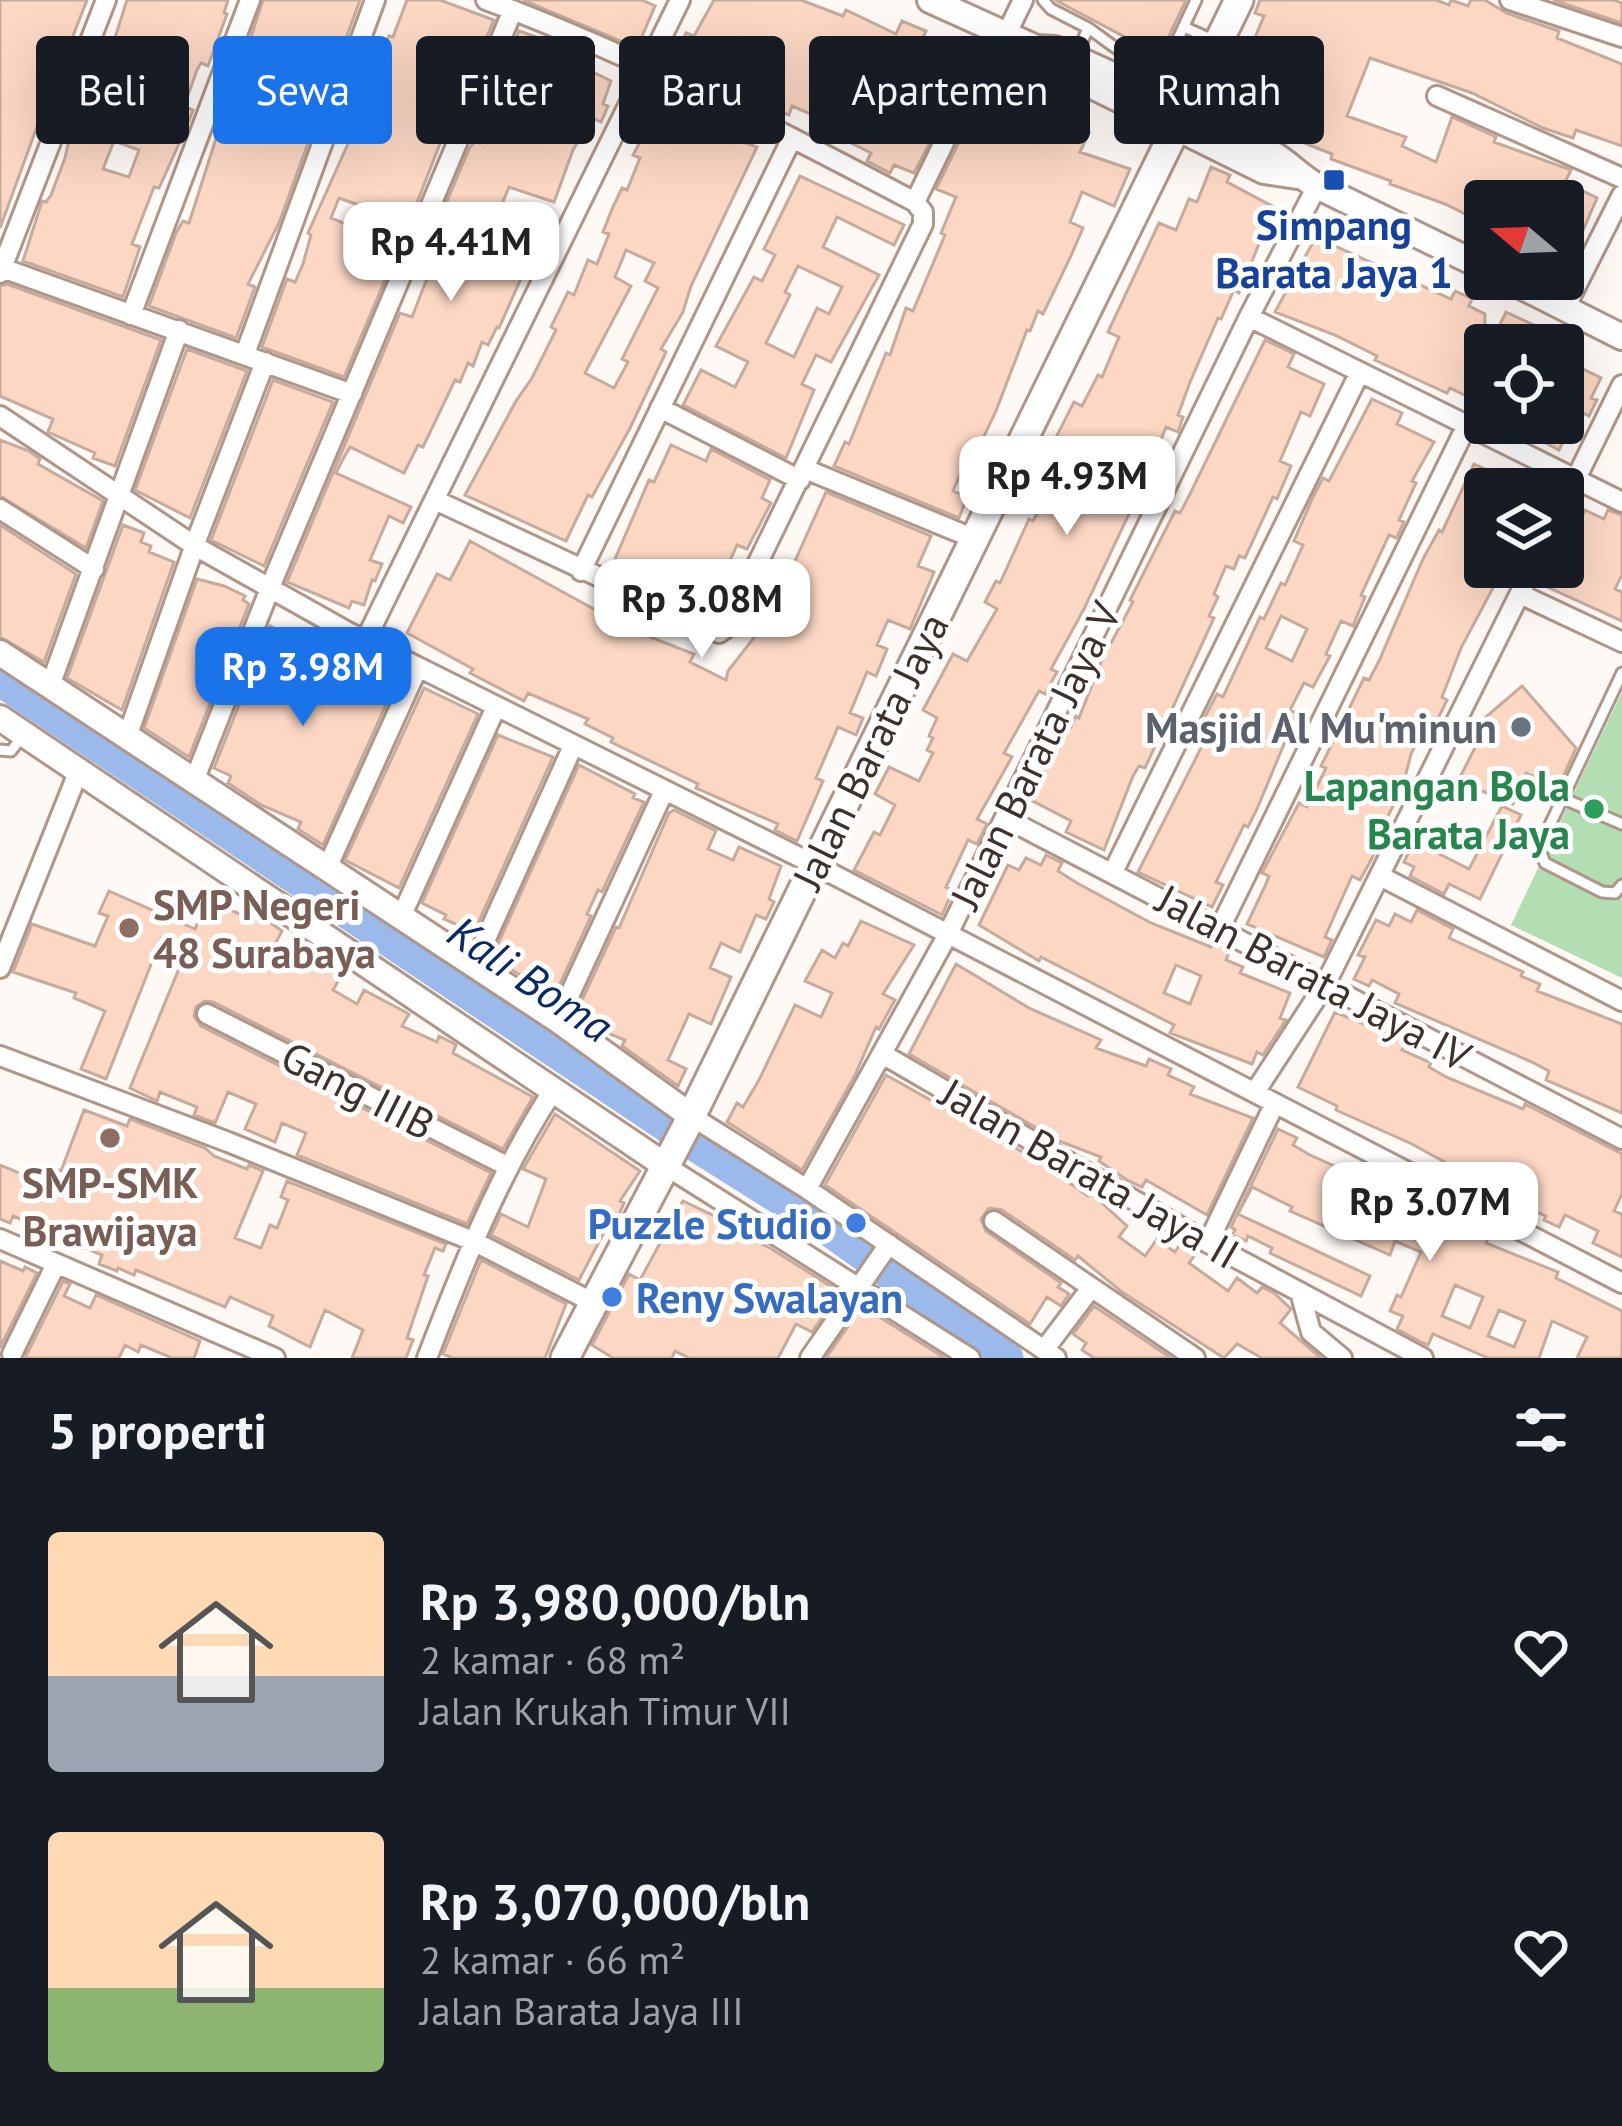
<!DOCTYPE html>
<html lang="id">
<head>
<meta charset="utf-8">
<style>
	:root { --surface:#171b24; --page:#242831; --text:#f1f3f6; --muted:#9ea1a6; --accent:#1a73e8 }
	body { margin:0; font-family:"PT Sans",sans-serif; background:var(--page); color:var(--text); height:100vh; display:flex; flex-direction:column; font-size:45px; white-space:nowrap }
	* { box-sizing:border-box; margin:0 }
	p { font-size:39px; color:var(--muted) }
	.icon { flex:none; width:66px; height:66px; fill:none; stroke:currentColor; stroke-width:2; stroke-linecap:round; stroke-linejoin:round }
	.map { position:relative; height:1358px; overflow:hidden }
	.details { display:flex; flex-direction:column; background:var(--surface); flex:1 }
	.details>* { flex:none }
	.top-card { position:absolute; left:36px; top:36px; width:1551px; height:108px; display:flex; gap:24px }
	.needle { width:78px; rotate:289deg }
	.tools { position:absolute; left:1464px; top:180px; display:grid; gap:24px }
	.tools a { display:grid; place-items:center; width:120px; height:120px; border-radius:12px; background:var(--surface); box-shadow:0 12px 48px #0002; font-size:60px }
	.price { position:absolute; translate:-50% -102px; padding:0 27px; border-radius:24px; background:#fff; color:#222; font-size:39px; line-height:78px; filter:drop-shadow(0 3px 6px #0008) }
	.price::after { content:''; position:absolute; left:50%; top:72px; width:36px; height:27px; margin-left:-18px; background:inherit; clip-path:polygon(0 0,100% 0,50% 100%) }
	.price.on { background:var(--accent); color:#fff }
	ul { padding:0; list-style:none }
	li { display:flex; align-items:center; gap:36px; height:300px; padding:0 48px }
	li span { display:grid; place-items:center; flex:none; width:336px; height:240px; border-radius:12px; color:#555 }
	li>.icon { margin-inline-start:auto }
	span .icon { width:144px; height:144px; fill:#fffc; stroke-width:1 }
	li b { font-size:51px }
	h2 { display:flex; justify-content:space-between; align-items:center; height:144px; padding:0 48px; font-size:51px }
	.tag { padding:0 42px; border-radius:12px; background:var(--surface); box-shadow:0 12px 48px #0002; font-size:42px; line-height:108px }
	.tag.on { background:var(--accent); color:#fff }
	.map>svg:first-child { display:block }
	.green { fill:#b3ddb3 }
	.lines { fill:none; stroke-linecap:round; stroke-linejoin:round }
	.river { stroke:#9cb9ec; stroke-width:33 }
	.building { fill:#fbd7c4; stroke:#c6ab9c; stroke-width:3; fill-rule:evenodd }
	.service-casing { stroke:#b09688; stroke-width:15 }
	.minor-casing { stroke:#b09688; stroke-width:24 }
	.tertiary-casing { stroke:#b09688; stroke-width:30 }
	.secondary-casing { stroke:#b09688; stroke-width:33 }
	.service { stroke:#fff; stroke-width:9 }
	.minor { stroke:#fff; stroke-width:18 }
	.tertiary { stroke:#fff; stroke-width:24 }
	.secondary { stroke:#fff; stroke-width:27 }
	.transit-dot { fill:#1a4fb4; stroke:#fff; stroke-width:4.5 }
	.worship-dot { fill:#6b7280; stroke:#fff; stroke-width:4.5 }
	.leisure-dot { fill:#2e9e5b; stroke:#fff; stroke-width:4.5 }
	.education-dot { fill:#8d6e63; stroke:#fff; stroke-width:4.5 }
	.shop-dot { fill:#3f7fe0; stroke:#fff; stroke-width:4.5 }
	.labels { text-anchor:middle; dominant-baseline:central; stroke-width:10; stroke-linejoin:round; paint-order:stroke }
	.transit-label { font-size:42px; font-weight:bold; fill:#164399; stroke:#fff }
	.worship-label { font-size:42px; font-weight:bold; fill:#5b616d; stroke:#fff; text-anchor:end }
	.street-label { font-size:42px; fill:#3c312b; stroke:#fff }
	.leisure-label { font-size:42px; font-weight:bold; fill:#27864d; stroke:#fff; text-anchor:end }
	.education-label { font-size:42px; font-weight:bold; fill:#785e54; stroke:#fff; text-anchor:start }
	.shop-label { font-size:42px; font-weight:bold; fill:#366cbe; stroke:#fff; text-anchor:end }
	.water-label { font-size:45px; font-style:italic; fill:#0b2a64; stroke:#fff }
</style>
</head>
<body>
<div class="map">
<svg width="1622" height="1358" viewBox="0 0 1622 1358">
	<rect width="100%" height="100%" fill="#fef9f5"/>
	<path class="green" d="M1622,692V978L1511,925Z"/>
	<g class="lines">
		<path class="river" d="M0,680L700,1148L824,1226L1007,1358"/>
	</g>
	<path class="building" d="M0,0H87L55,82L59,84L42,113L0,228Z
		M127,0H228L224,13L227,14L208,66L201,63L197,70L184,106L193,110L187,126L159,188L154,187L132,244L140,247L123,297L23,261L42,201L46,202L51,195L65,158L72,127L76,128L92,83L96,84L106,66ZM114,141L139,150L129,177L103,169Z
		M263,0H360L279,223L248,284L255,287L236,338L149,306L176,233L183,221L189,223L235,79L243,82L258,39L251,37Z
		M407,0H440L494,20L484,43L480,41L409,223L339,198L331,218L399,247L344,377L262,347L287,279L295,282L303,264L311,235L308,233L360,117L377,68L372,67L379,48L383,50L389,36L393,37Z
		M523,0H642L655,6L637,48Z
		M714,0H801L843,16L846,10L896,34L902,21L926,31L919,46L944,60L1010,88L1017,72L1044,85L1056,93L1049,108L1085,124L1083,130L1089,133L1080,152L1130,169L1114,206L1082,192L1070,222L1083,228L1070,258L1043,314L1038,311L1030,331L1027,330L996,411L977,451L971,449L953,491L967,497L959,518L834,466L845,442L849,444L886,353L890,355L906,308L913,311L945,235L941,233L956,197L936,189L965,130V118L958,111L945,114L914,173L894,165L890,173L867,161L871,153L817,126L820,118L792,106L789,115L744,98L728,91L732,80L684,61L686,57L677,54L686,33L694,36Z
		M1055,0H1186L1162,51L1157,54Z
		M1260,0H1436L1449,5L1451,0L1468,6L1471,0H1485L1506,13L1559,31L1557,38L1622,64V146L1576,130L1573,138L1543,128L1472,93L1370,58L1347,116L1406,137L1402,146L1436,162L1452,117L1496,137L1494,142L1571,170L1565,182L1597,198L1578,242L1563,236V201H1485V224L1445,204L1390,184L1391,181L1331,159L1332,154L1241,118L1256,76L1242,69L1264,16L1255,13Z
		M1553,0H1614L1622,3V23Z
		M519,31L545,40L544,45L568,56L567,59L611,81L603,104L608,106L601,122L592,118L585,141L579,140L573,150L554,202L509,187L493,226L522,238L514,256L519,258L514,270L523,274L499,328L497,327L488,345L482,342L473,366L468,363L460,382L455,380L423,447L418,445L404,473L350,447L343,459L336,473L411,507L403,523L389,516L370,560L382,564L375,581L372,580L364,605L352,601L349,608L287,582L400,313L412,317L428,276L417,272L424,257L429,260L440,235L434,232L469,149L475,141L480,143Z
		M664,100L693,112L689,123L757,147L691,286L683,312L661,349L666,352L630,428L592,497L588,495L566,541L465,495L516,401L532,378L556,330L551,327L568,292L574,295L588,260L597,264L609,234L603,232L612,209L622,188L627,190L640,158L633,155L650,123L654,124ZM626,250L654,263L645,281L658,288L622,359L628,362L614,388L585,373L631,286L615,277Z
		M1211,167L1230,175L1227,182L1274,207L1239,293L1234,290L1221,319L1218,318L1190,382L1178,415L1183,417L1178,432L1166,427L1147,476L1084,609L1051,669L1057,672L1045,694L1039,691L1004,753L1012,757L977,819L987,824L977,844L968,840L946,887L953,890L942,915L854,870L874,832L880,835L895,805L875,794L889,767L919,781L933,753L927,750L933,738L929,736L937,718L923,710L953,654L967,661L997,609L985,602L996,581L1000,583L1029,519L1033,521L1049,491L1062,460L1048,453L1074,402L1082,406L1098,375L1102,377L1119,337L1108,332L1159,223L1176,230L1189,199L1197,202Z
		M800,176L904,225L894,245L837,217L823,247L879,275L831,362L816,355L802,384L814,390L786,458L683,405L701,370L735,387L748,362L716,346L754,277L762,281L775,255L764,249ZM798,266L842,287L829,314L817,308L794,357L766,343L790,295L785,292Z
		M1324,222L1340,229L1333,245L1451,299L1455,291L1472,299L1469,306L1485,314V405L1450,388L1447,393L1427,384L1375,360L1377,356L1335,335L1275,312Z
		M7,284L161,340L115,466L93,458L95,453L48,432L53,419L0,396V286Z
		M1506,312L1581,347L1573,364L1601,378L1591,398L1597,400L1589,416L1579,411L1559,450L1507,423H1563V345H1490Z
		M1265,340L1294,354L1288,367L1324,384L1310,416L1301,412L1280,461L1291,466L1277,499L1273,497L1245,558L1239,556L1234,569L1226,566L1214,594L1218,597L1209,616L1214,618L1145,768L1139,766L1133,776L1104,850L1066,832L1071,821L1029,799L1067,726L1070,728L1076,716L1079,718L1101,662L1133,602L1130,600L1175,511L1180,513L1190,494Z
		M187,349L247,371L190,518L135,490Z
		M273,380L333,402L264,566L211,540Z
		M1372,399L1402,413L1397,424L1434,442L1412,481L1416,483L1399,520L1404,522L1398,535L1396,538L1389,535L1361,595L1365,597L1353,626L1341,621L1326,654L1330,656L1313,687L1304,683L1290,710L1297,713L1257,809L1248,827L1244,825L1216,882L1223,885L1212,907L1138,872L1198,754L1209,729L1201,725L1208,711L1217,694L1223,697L1260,617L1264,619L1281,583L1285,585L1303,545L1294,541L1313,497L1323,478L1329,481ZM1281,616L1307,629L1292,661L1266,648Z
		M0,440L29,451L40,459L38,464L103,501L86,548L0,496Z
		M671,445L706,461L711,449L770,480L762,498L771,503L747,549L737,545L725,572L734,576L716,615L612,566L649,480L654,482Z
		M1474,464L1507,479L1512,470L1549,489H1485V503L1478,518L1485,521L1479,535L1485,546V567H1504L1461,648L1442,697L1447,700L1432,731L1424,727L1411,754L1402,789L1378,835L1383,838L1360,880L1352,876L1340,903L1325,937L1332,940L1324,957L1247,924L1266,884L1269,876L1262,873L1299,803L1307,807L1326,768L1321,766L1327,754L1364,678L1369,680L1379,661L1423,559L1439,530L1442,532Z
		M826,492L931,536L918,566L934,572L910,629L888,620L877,645L887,649L876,676L867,672L850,713L863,718L856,735L838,727L816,778L823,781L797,841L775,830L778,824L696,788L698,784L611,742L613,738L585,724L588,719L528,693L524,701L470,673L473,669L407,633L437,574L450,580L470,541L632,630L694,654L690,662L726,680L728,671L753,639L769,601L773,602L782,579L786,581Z
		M1585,510L1604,519L1608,510L1622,515V575L1615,589L1622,592V621L1543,585L1552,567H1563V556Z
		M0,525L76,574L44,662L0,637Z
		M123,525L144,533L141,542L151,546L149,552L174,562L122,710L67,678Z
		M197,579L224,586L245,596L243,600L249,604L189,757L144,728Z
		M270,626L311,646L313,641L335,650L339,642L358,652L355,660L397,680L323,845L298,829L301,822L261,805L228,783L231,776L214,768Z
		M1522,686L1576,748L1558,788L1526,773L1513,804L1458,781L1485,728L1480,722Z
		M424,688L478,714L399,888L345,860Z
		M498,735L553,757L474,932L444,919L446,915L422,903Z
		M579,765L635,794L633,798L644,802L602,892L598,890L587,914L591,916L554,997L492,957Z
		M1502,806L1521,815L1480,899L1449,884L1444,894L1410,876L1414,867L1404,862L1414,841L1469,869Z
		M674,810L716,831L708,849L733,860L739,847L781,866L769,899L774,902L766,919L756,915L740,952L721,943L710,968L731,977L711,1024L689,1014L668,1060L686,1069L678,1086L622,1046L625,1040L600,1030L576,1013L616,927L619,928L669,813Z
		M1046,855L1062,863L1058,871L1077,883L1151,923L1211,947L1213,942L1230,950L1226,960L1243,967L1240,973L1290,993L1280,1018L1286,1020L1263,1055L1257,1052L1252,1064L1170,1033L1174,1025L1041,957L1039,961L979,925L1008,865L1019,870L1026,858L1041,865ZM1176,965L1201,976L1190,1004L1164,993Z
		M109,891L195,929L207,900L249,918L254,911L282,931L275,944L304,964L309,953L343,973L333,990L357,1004L364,990L409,1014L402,1026L437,1042L439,1036L453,1043L456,1045L453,1053L533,1097L503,1149L213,1002L205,1001L196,1007L194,1016L201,1026L491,1173L467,1224L297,1155L306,1133L282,1123L275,1142L245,1129L256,1104L228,1092L215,1123L194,1115L197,1107L160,1092L157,1101L130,1088L187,949L161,939L106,1079L81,1069L105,1011L74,998L76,993L13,972L32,924L95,946L108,916L99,913Z
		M1417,910L1453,929L1449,938L1523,972L1521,976L1540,984L1537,991L1622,1024V1113L1546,1080L1549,1071L1532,1062L1395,1003L1399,994L1372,980L1369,986L1354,979L1365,957L1358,955L1376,920L1389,926L1395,914L1411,922Z
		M861,921L914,945L883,994L895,1000L879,1029L876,1027L855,1075L802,1170L727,1122L737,1103L743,1107L759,1080L795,1005L821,1017L832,993L805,981L822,950L835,958L843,943L848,946Z
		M956,964L1029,1008L1101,1040L1096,1048L1146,1066L1149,1059L1171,1069L1168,1075L1194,1087L1190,1094L1253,1118L1207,1215L1146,1180L1142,1187L1127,1180L1099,1161L1101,1157L1059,1141L909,1054Z
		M1335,1012L1406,1042L1402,1050L1431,1063L1429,1067L1446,1077L1523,1109L1525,1104L1622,1154V1194L1614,1211L1622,1214V1257L1593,1243L1598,1231L1565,1215L1559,1227L1544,1220L1546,1216L1486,1190L1488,1186L1412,1144L1336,1110L1337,1106L1298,1087Z
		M886,1075L1069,1178L1067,1181L1088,1196L1091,1193L1127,1226L1119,1237L1145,1256L1157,1239L1175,1252L1181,1243L1197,1252L1189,1263L1228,1291L1237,1278L1257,1293L1262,1287L1274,1293L1291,1309L1280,1323L1321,1358H1262L1237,1344L1224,1358L1122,1292L1078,1256L1075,1260L1002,1210L989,1208L981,1219L986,1231L1061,1283L1058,1287L1069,1294L1061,1306L1047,1297L1030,1324L825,1185Z
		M84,1110L127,1126L130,1119L205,1148L214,1156L247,1169L249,1165L263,1171L235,1238L261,1248L270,1225L277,1228L288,1200L281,1197L287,1181L446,1244L443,1251L435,1248L424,1275L428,1276L407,1338L413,1340L406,1358H352L363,1330L325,1310L310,1347L269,1326L273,1316L230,1297L225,1307L136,1270L134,1275L118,1268L117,1271L99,1264L102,1255L66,1240L70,1231L40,1219L37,1226L13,1216L10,1223L0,1219V1165L41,1182L48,1165L61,1171Z
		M555,1114L640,1171L620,1201L624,1203L616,1221L611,1219L579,1280L491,1235L501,1214L528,1227L546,1179L523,1169Z
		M1278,1129L1297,1138L1293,1145L1310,1155L1430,1209L1425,1220L1458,1235L1464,1222L1490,1234L1486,1243L1558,1272L1556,1278L1622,1311V1358H1577L1587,1337L1552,1321L1539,1358H1488L1433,1334L1428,1345L1419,1341L1397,1329L1403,1316L1390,1311L1397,1295L1401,1297L1421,1252L1395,1241L1390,1255L1290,1211L1292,1207L1252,1187L1238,1214L1370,1276L1361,1296L1270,1253L1272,1248L1248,1236L1246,1241L1232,1235L1235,1230L1231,1227ZM1455,1285L1483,1297L1470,1328L1442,1316ZM1499,1310L1525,1321L1514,1347L1488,1336Z
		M683,1201L727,1222L725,1226L770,1248L840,1292L812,1332L796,1324L778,1358H689L675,1351L672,1358H613L592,1345L629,1274L640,1280Z
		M481,1260L566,1304L545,1358H453L443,1354Z
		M0,1261L23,1271L25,1267L37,1273L0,1348Z
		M63,1281L70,1284L64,1296L90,1308L96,1295L200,1341L194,1358H172L141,1345L138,1352L125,1345L119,1358H25Z
		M862,1306L945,1358H826Z
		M1094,1306L1171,1358H1094L1082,1350L1086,1343L1073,1334Z"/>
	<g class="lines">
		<defs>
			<path id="service" d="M1043,0L1051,9L1088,28
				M1184,27L1213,40
				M1077,54L1088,28C1110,42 1144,77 1169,58L1196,0
				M1622,673L1539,848L1545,863L1602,892L1615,893L1622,885
				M0,750L11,751L21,738
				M1562,798L1622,824"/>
			<path id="minor" d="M1510,0L1622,37
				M1006,35L1023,0
				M1437,96L1622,178
				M915,202L953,124
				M2,268L352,394
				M0,273L106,0
				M1565,308L1622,195
				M131,315L250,0
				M1249,317L1622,502
				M245,354L375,0
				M660,408L800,480
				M0,416L195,546L348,632L815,865L1622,1283
				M805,469L975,539
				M435,500L719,633L726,628L923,224V212L915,202C775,128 634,55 486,0
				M1563,505L1622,385
				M0,509L94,569
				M581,571L792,138
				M1520,594L1622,642
				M365,641L680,0
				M50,686L179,330
				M127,737L198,536L265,362
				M194,781L276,573L513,10
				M1005,818L1622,1139
				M327,868L418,667
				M1113,872L1360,372
				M1380,876L1622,1001
				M401,917L496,707
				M1220,928L1467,425
				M474,965L573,746
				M0,968L79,770
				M207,1014L509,1167
				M558,1020L664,791
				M884,1055L1208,1243L1423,1358
				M0,1056L228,1142L473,1241L594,1303
				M1255,1092L1326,983L1533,567
				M691,1116L807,1189L1056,1358
				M666,1166L970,1358
				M807,1189L947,936L1249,317L1317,186
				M994,1221L1195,1358
				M0,1239L275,1358
				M1208,1243L1275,1103
				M1300,1292L1311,1332L1342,1358
				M1044,1350L1091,1288
				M12,1354L56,1264
				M427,1358C463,1265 499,1173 554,1089
				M810,1358L889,1244"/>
			<path id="tertiary" d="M930,0L1036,48L1055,49C1128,82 1201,115 1271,153C1288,162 1300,177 1317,186L1485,268
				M1036,48L1056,68L1264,171L1297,176
				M1507,279L1622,337
				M0,653L558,1020L691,1116
				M0,718L666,1166"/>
			<path id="secondary" d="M565,1358L686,1127L1239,0"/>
		</defs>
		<use href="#service" class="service-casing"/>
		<use href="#minor" class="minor-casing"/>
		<use href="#tertiary" class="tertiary-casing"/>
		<use href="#secondary" class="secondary-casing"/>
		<use href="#service" class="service"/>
		<use href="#minor" class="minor"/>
		<use href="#tertiary" class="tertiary"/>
		<use href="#secondary" class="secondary"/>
	</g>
	<rect class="transit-dot" x="1322" y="168" width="24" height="24" rx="6"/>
	<circle class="worship-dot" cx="1521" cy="727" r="12"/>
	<circle class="leisure-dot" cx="1594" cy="809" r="12"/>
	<g class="education-dot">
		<circle cx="129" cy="928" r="12"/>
		<circle cx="110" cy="1138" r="12"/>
	</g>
	<g class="shop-dot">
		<circle cx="856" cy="1223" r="12"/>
		<circle cx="612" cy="1297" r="12"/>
	</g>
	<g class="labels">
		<g class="transit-label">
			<text x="1334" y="224">Simpang<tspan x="1334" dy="48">Barata Jaya 1</tspan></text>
		</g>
		<g class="worship-label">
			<text x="1497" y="727">Masjid Al Mu'minun</text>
		</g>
		<g class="street-label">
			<text transform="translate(870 751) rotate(-64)">Jalan Barata Jaya</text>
			<text transform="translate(1035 755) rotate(-64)">Jalan Barata Jaya V</text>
			<text transform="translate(1314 977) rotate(28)">Jalan Barata Jaya IV</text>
			<text transform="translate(358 1090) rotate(27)">Gang IIIB</text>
			<text transform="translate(1090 1173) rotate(30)">Jalan Barata Jaya II</text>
		</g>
		<g class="leisure-label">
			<text x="1570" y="785">Lapangan Bola<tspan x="1570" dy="48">Barata Jaya</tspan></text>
		</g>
		<g class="education-label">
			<text x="153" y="904">SMP Negeri<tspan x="153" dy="48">48 Surabaya</tspan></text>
			<text x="110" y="1182" text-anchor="middle">SMP-SMK<tspan x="110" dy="48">Brawijaya</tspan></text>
		</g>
		<g class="shop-label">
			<text x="832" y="1223">Puzzle Studio</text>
			<text x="636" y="1297" text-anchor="start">Reny Swalayan</text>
		</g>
		<g class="water-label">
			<text transform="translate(531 978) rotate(34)">Kali Boma</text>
		</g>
	</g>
</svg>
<div class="tools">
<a><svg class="needle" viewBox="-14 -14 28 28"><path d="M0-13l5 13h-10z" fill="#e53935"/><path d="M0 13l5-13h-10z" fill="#9ea1a6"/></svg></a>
<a><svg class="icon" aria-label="locate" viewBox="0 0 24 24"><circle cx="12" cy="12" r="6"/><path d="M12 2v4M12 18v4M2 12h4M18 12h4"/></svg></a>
<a><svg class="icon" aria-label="layers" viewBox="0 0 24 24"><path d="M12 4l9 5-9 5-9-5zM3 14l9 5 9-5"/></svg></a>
</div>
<b class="price" style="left:451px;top:304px">Rp 4.41M</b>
<b class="price" style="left:1067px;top:538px">Rp 4.93M</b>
<b class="price" style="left:702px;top:661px">Rp 3.08M</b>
<b class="price on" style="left:303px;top:729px">Rp 3.98M</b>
<b class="price" style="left:1430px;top:1264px">Rp 3.07M</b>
<div class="top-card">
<a class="tag">Beli</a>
<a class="tag on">Sewa</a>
<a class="tag">Filter</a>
<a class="tag">Baru</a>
<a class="tag">Apartemen</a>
<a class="tag">Rumah</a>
</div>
</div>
<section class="details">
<h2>5 properti<svg class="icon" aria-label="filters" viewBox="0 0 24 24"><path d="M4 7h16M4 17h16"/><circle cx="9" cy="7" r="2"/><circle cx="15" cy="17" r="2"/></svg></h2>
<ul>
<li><span style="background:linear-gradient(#ffd9b3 60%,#9aa5b1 0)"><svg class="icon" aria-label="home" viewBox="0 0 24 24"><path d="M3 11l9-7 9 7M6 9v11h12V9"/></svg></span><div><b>Rp 3,980,000/bln</b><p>2 kamar · 68 m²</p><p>Jalan Krukah Timur VII</p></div><svg class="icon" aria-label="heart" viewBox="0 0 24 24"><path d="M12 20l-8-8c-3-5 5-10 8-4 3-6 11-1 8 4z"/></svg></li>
<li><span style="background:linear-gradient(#ffd9b3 65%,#8fb573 0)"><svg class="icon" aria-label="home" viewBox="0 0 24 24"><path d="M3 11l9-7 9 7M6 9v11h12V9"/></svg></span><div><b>Rp 3,070,000/bln</b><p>2 kamar · 66 m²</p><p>Jalan Barata Jaya III</p></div><svg class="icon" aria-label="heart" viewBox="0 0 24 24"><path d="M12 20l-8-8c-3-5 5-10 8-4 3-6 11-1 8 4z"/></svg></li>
</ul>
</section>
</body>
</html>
